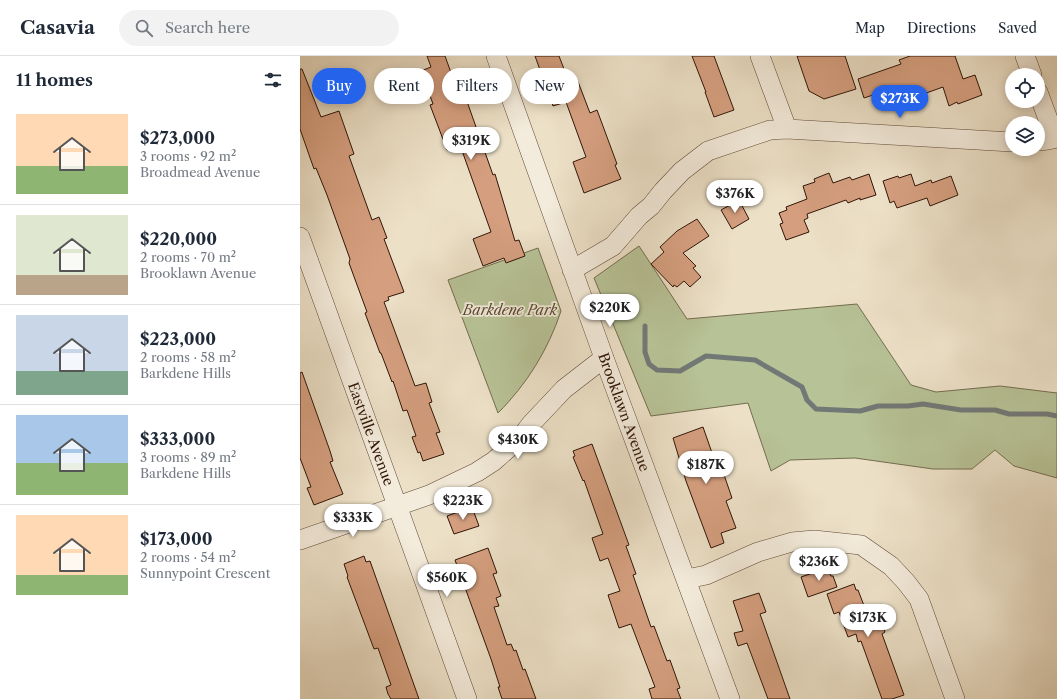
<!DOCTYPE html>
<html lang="en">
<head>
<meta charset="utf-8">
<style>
	:root { --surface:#fff; --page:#f2f2f3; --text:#1f2937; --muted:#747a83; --line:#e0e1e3; --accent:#2563eb }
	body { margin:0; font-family:"Libre Caslon Text",serif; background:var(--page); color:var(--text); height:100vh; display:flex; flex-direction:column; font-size:15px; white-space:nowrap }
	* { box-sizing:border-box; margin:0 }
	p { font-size:13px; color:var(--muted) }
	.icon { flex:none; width:22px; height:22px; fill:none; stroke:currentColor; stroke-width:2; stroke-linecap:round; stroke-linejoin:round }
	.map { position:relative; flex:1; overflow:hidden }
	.side { display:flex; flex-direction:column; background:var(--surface); width:300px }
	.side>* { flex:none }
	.hud { position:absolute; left:12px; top:12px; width:380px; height:36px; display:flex; gap:8px }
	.buttons { position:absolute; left:705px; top:12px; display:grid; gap:8px }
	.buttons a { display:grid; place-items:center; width:40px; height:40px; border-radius:50%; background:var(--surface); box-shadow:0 2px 10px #0003; font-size:20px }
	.price { position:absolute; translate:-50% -34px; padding:0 9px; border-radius:14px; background:#fff; color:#222; font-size:13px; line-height:26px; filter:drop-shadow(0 1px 2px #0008) }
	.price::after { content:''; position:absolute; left:50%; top:24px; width:12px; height:9px; margin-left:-6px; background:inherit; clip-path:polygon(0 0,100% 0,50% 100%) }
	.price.current { background:var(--accent); color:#fff }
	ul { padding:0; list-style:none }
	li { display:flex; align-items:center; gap:12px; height:100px; padding:0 16px }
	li+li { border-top:1px solid var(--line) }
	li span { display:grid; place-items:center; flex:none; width:112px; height:80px; border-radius:0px; color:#555 }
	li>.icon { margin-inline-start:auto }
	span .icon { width:48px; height:48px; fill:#fffc; stroke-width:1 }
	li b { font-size:17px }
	h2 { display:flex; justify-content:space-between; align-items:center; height:48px; padding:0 16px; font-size:17px }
	.pill { padding:0 14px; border-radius:18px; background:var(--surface); box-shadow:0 2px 10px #0003; font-size:14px; line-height:36px }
	.pill.current { background:var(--accent); color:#fff }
	header { display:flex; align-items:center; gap:24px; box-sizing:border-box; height:56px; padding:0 20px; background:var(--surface); border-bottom:1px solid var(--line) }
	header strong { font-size:19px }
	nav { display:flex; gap:22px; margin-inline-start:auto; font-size:14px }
	.search { width:280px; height:36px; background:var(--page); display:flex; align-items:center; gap:10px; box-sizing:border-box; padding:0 14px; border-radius:22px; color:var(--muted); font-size:15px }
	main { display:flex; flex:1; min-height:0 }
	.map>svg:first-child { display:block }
	.green { fill:#b7c296; stroke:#746c4e }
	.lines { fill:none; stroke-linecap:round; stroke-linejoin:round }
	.stream { stroke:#727876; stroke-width:5 }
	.building { fill:#d59f7f; stroke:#301507 }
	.minor-casing { stroke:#5f4837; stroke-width:20 }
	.minor { stroke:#f3ebdb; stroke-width:19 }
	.labels { text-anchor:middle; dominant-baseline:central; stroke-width:3.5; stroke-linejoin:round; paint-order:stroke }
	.park-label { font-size:14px; font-style:italic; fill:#584932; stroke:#f3ebdb }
	.street-label { font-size:14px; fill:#301507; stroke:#f3ebdb }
</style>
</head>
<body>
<header>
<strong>Casavia</strong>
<div class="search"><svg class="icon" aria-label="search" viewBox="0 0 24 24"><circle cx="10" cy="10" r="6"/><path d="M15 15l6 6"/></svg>Search here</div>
<nav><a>Map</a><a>Directions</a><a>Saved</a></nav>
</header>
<main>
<section class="side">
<h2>11 homes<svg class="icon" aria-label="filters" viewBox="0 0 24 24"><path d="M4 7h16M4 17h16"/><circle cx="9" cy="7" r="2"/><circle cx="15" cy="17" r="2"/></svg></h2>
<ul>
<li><span style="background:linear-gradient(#ffd9b3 65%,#8fb573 0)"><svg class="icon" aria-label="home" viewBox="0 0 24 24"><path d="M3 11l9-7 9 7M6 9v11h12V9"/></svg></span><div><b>$273,000</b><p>3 rooms · 92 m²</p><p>Broadmead Avenue</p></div></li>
<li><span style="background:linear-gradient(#dfe7d0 75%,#b9a48a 0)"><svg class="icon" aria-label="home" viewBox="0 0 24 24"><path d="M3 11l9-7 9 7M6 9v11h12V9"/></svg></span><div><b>$220,000</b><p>2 rooms · 70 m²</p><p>Brooklawn Avenue</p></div></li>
<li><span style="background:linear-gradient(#c9d6e8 70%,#7fa58c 0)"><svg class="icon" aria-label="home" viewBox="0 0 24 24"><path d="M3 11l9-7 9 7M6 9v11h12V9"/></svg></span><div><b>$223,000</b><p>2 rooms · 58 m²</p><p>Barkdene Hills</p></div></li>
<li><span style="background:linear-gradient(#a9c7e8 60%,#8fb573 0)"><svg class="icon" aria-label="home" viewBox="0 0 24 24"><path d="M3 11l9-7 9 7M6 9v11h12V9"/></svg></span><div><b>$333,000</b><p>3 rooms · 89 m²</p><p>Barkdene Hills</p></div></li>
<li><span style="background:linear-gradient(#ffd9b3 75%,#8fb573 0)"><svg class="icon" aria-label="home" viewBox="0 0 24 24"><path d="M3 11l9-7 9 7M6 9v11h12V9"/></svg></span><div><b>$173,000</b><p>2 rooms · 54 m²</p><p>Sunnypoint Crescent</p></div></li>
</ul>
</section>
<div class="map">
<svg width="757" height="643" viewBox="0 0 757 643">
	<rect width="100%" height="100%" fill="#ece0c7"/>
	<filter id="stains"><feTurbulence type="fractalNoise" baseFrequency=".005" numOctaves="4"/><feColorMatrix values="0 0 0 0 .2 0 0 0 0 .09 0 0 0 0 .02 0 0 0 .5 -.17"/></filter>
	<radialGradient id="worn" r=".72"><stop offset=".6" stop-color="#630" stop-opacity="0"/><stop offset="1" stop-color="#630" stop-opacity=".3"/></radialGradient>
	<path class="green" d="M339,190L387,263L557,248L611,329L636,336L700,330L757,337V422L714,410L695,394L672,413H633L555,402L490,404L471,415L448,347L351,360L294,222Z
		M238,192L261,255C248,294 227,328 198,357L148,224Z"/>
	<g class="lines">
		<path class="stream" d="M345,270V296L349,308L357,314L380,315L406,300L455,304L502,331L507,344L516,353L560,355L578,350H608L623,348L661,354H695L709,358H747L757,360"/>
	</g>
	<path class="building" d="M127,0H145L159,39L164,37L193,119L195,118L215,185L219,184L225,200L206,207L204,202L183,210L173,183L191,176L160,89L147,94L138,70L130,49L133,48L121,15L131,11Z
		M235,0H259L269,26L277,23L290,57L297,54L317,108L315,109L321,123L284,137L273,106L286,101L266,46L253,50Z
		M392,0H414L434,54L414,61L405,36H406Z
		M497,0H545L556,33L524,43L509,35Z
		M610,0H655L663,23L675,19L682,39L658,48L657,46L649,50L643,31L604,45L601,36L575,44L573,39L564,42L558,23L601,8L599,4Z
		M0,13H2L21,61L39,55L54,98L49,100L72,164L79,161L87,182L84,183L104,236L88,241L89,244L84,246L115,330L126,327L132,346L129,347L140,376L136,377L144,398L123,405L120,396L118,397L112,381L116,380L107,354L103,355L93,325L92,326L81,297H80L65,257L67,256L49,207L50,203L27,139L16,112L14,113L0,73Z
		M529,117L533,127L550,121L552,124L569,118L576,139L560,144V142L548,147L546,144L507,158L508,162L504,164L509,176L486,184L480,168L483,167L479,157L487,154L486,151L507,143L503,130L515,126L514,123Z
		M611,118L615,130L631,124L632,127L651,120L658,139L630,150L627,142L597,152L594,145L590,147L583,125L598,120L599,122Z
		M439,144L449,163L432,173L421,154Z
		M397,163L409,180L383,197L396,210L393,212L401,221L390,231L384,225L377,231L374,229L373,231L351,208L364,196L360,191L377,175Z
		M2,316L30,395L33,405L30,406L43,438L14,449L7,432L11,431L0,402V317Z
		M403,371L418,414L422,413L432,442L426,445L436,472L421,477L424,487L411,492L386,425L373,382Z
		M292,388L329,489L326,490L336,518L333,519L351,571L354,570L367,605L370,604L380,632L377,633L381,643H352L349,633L355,631L331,568L319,572L308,539L320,535L308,502L300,505L292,482L303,478L284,424L283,425L273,401L275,400L273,395Z
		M172,451L179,470L154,478L147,460Z
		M188,492L197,517L193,518L201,540L196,542L199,550L194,551L207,589L211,588L214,595L216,594L223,614L225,613L236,643H202L198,631H200L191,603L155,504Z
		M64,500L66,506L70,505L119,643H91L88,638L86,631L91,629L78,592L74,593L47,521L48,520L44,508Z
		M527,512L531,520H533L537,531L508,541L501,521Z
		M554,528L556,534H558L568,560L578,556L585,576L582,578L604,639L592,643H582L561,585L558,586L556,578L548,581L539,556L534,558L527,538Z
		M459,537L466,556L460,558L490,643H468L447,587L438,590L434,577L443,575L433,545Z"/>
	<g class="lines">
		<defs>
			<path id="minor" d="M196,0L304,302L430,643
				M460,0L487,73
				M725,0L732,19
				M738,36L755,82
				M738,85L748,84L757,82
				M0,181L167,643
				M272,214L313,190L339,160L351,150L363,135L382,115L408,95L470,74L487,73L712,86
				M0,484L129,439L177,416L194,405L222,380L231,368L264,333L304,302
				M387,523L406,519L458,496L492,486L514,484L561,489L591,510L606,526L619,543L655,643"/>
		</defs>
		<use href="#minor" class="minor-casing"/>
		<use href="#minor" class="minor"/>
	</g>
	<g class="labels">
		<g class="park-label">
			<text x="210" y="254">Barkdene Park</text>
		</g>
		<g class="street-label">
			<text transform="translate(324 356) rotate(70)">Brooklawn Avenue</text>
			<text transform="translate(71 378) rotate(70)">Eastville Avenue</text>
		</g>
	</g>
	<rect width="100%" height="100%" filter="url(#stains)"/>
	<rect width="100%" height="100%" fill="url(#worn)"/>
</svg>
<div class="buttons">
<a><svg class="icon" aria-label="locate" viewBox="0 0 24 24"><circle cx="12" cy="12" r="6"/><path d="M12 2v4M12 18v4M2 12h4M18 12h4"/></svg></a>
<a><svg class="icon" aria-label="layers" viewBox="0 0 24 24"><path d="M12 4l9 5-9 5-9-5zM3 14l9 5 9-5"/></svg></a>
</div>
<b class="price current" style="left:600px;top:63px">$273K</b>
<b class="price" style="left:171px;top:105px">$319K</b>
<b class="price" style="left:435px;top:158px">$376K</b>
<b class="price" style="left:310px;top:272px">$220K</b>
<b class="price" style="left:218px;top:404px">$430K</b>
<b class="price" style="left:406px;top:429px">$187K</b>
<b class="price" style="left:163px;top:465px">$223K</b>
<b class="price" style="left:53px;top:482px">$333K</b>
<b class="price" style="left:519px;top:526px">$236K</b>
<b class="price" style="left:147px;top:542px">$560K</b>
<b class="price" style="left:568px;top:582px">$173K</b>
<div class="hud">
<a class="pill current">Buy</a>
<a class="pill">Rent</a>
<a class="pill">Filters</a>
<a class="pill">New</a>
</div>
</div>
</main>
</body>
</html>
